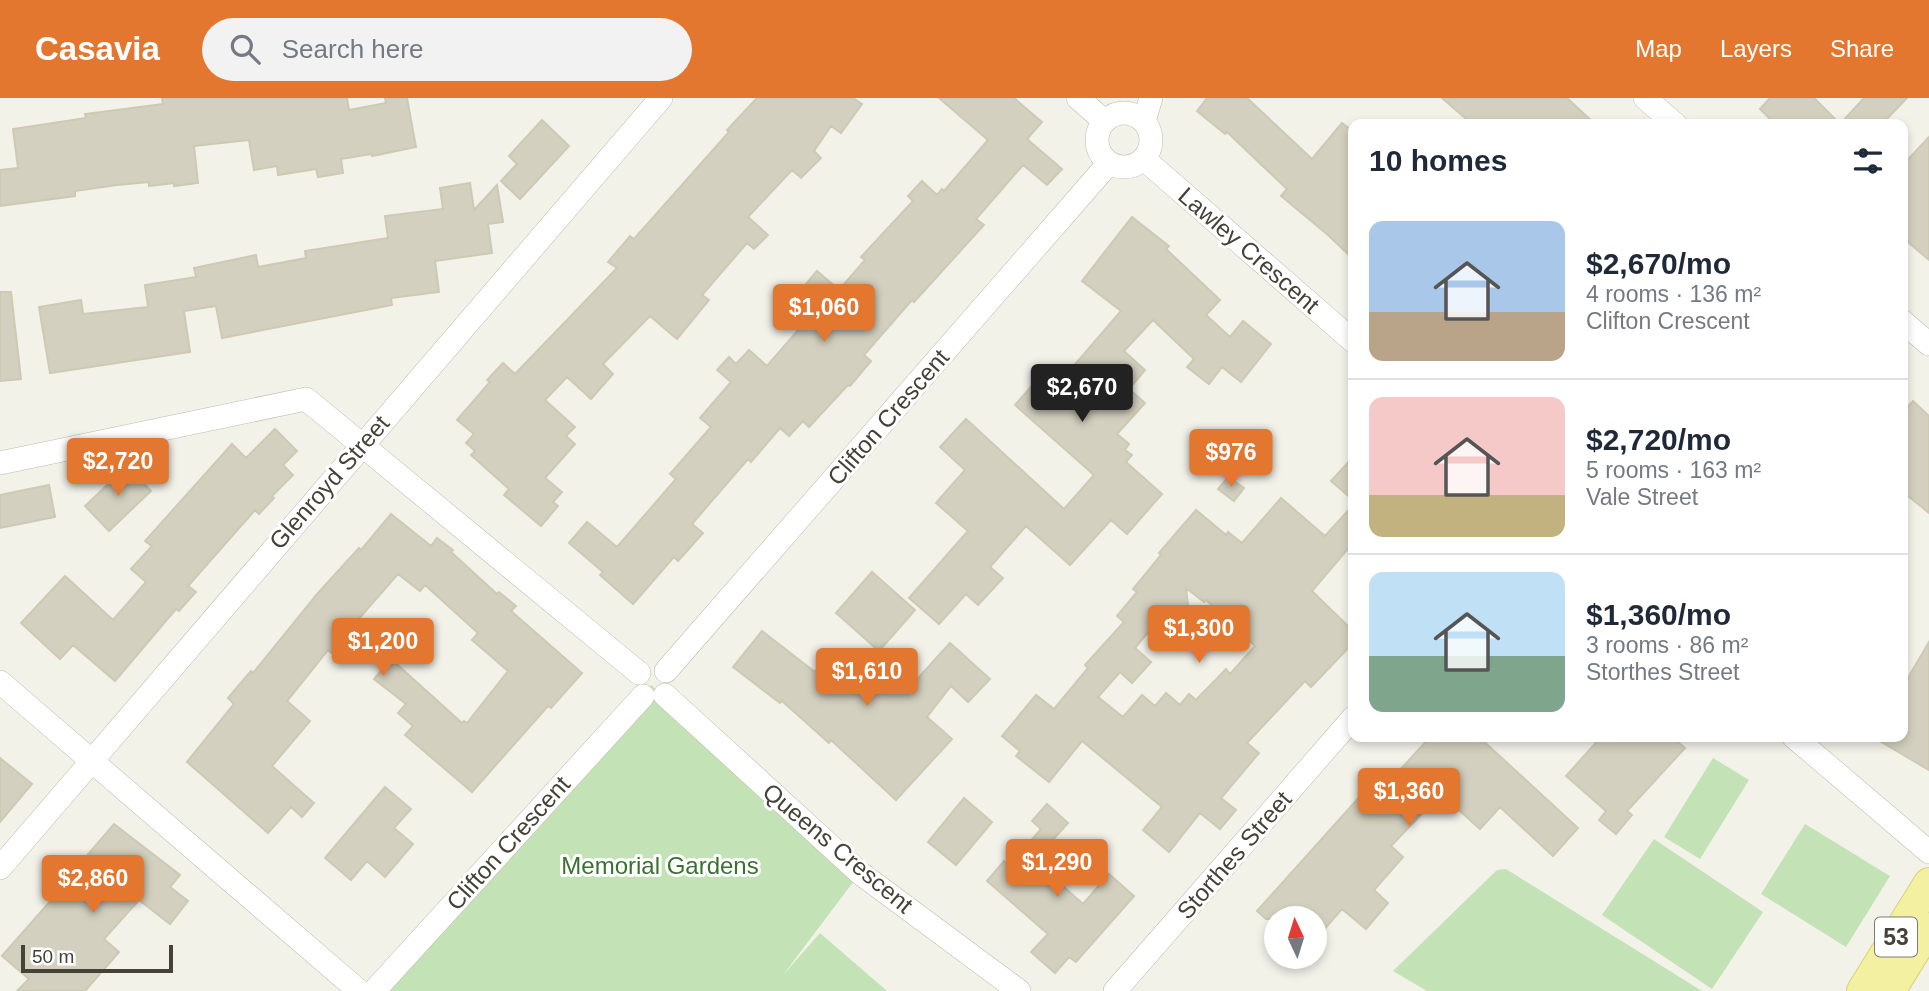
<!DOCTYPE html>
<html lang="en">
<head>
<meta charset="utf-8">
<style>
	:root { --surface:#fff; --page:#f2f2f3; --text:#1f2937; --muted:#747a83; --line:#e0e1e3; --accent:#e3772f }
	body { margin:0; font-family:Arial,sans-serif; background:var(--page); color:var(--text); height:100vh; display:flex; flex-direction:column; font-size:26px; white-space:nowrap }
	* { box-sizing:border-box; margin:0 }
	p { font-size:23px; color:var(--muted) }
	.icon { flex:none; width:38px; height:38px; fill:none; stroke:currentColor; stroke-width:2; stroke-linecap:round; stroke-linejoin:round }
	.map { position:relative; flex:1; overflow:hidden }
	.drawer { position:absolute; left:1348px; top:21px; width:560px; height:623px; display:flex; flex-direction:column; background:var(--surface); border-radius:14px; box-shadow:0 4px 10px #0003 }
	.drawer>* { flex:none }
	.needle { width:46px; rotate:356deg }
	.fabs { position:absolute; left:1264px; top:808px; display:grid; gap:14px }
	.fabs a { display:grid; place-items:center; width:63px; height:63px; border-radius:50%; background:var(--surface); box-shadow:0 4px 10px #0003; font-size:35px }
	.scale { position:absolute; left:21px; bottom:18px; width:152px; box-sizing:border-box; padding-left:7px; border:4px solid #454338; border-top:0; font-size:19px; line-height:24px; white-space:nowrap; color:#454338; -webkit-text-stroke:5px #fff; paint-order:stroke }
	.price { position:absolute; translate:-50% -60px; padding:0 16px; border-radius:7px; background:var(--accent); color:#fff; font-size:23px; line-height:46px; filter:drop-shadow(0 2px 4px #0008) }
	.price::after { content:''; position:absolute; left:50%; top:42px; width:21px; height:16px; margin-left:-10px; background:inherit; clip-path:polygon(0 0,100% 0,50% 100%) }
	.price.selected { background:#222; color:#fff }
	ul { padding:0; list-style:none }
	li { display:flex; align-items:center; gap:21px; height:175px; padding:0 21px }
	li+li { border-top:2px solid var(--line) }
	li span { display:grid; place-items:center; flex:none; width:196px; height:140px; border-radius:14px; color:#555 }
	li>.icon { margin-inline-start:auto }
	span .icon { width:84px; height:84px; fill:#fffc; stroke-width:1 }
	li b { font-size:30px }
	h2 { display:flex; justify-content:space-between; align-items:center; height:84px; padding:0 21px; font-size:30px }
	header { display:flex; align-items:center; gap:42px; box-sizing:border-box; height:98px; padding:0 35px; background:var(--accent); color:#fff }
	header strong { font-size:33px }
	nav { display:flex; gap:38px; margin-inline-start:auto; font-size:24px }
	.search { width:490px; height:63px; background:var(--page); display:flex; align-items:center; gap:18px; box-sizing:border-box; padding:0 24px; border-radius:38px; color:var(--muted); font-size:26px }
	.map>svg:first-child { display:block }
	.green { fill:#c3e2b6 }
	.building { fill:#d3d0bf; stroke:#cdc9b3; stroke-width:2; fill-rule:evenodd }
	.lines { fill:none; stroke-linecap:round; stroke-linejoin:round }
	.minor-casing { stroke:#bdbbac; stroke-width:24 }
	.major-casing { stroke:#d7d272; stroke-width:32 }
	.minor { stroke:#fff; stroke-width:23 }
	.major { stroke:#f3f0a1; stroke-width:30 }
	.labels { text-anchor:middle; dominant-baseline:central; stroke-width:6; stroke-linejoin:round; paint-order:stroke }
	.shield { fill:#fff; stroke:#7d7b74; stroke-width:2 }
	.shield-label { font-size:23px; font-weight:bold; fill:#454338 }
	.street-label { font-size:24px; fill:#454338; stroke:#fff }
	.park-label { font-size:24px; fill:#397131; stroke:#fff }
</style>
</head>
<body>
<header>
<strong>Casavia</strong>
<div class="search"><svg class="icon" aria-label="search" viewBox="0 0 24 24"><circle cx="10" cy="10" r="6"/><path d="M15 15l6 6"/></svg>Search here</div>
<nav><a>Map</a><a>Layers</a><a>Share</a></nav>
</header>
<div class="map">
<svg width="1929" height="893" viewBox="0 0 1929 893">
	<rect width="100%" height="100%" fill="#f2f2e9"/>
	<path class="green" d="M651,587L860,775L783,877L820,835L887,893H382L376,890Z
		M1713,660L1749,682L1700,761L1664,739Z
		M1805,726L1890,778L1846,849L1761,796Z
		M1654,741L1763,814L1712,891L1602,817Z
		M1506,771L1702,893H1427L1393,873L1497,772Z"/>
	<path class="building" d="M162,0H347L349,12L386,5L385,0H407L416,49L372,58L371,56L341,61L343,75L318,79L316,71L278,77L277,68L254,72L249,42L194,48L198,85L174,88V85L149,88V84L117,87L75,93V98L0,108V72L18,70L13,31L86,20L85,16L163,6Z
		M757,0H853L862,6L841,35L831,28L814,53L821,60L801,80L792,72L748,119L768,137L754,151L747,145L702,197L709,202L677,241L650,218L603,266L613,276L591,301L567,279L545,302L575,329L566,338L575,346L545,380L562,394L553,404L558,408L541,428L504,397L509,391L471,357L475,353L466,345L474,336L457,322L490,284L487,282L503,265L515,276L617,170L608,164L630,138L634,141L729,34L727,32Z
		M939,0H1014L1042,24L1027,41L1062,71L1047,87L1023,67L976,121L984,127L914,204L912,202L864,257L871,263L850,288L848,287L809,329L803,323L789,338L780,330L751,364L748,361L692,426L703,435L678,463L674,459L633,506L600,477L603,474L569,445L587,424L617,449L676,381L670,376L711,329L700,320L731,284L717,272L729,259L736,266L749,252L767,268L819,208L801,192L817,173L839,192L865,162L861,159L913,103L908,98L922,83L937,97L942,91L944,93L988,42Z
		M1207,0H1247L1312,61L1342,25L1353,34V161L1328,137L1281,98L1287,91L1227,34L1225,36L1197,13Z
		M1442,0H1567L1595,26H1472Z
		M1770,0H1814L1840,26L1864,0H1907L1882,26H1775L1760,11Z
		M542,22L569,48L520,101L501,83L517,66L509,58Z
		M1929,39V162L1902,139V68Z
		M470,85L474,112L497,87L503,124L488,126L492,155L435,163L439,194L391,200L392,207L222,240L216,208L184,213L190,254L50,275L39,209L81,202L83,216L148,209L145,187L196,179L194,170L256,157L258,169L306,160L305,153L388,140L385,118L443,111L440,90Z
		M1132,119L1169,148L1166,151L1220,202L1206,217L1230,239L1243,223L1271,246L1241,284L1222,269L1209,286L1187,269L1194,261L1153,222L1124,253L1145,272L1129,291L1145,305L1117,336L1129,346L1125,352L1132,357L1126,364L1162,396L1127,436L1111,422L1070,467L1026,428L990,469L1003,480L978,507L966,496L939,526L909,500L968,433L936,405L965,372L940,349L966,321L1064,411L1094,377L1015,307L1045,273L1059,285L1121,213L1082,183Z
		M0,194H11L21,281L0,283Z
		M1913,303L1929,318V415L1902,393V315Z
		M275,331L297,353L283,367L293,377L272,398L274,400L259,416L255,412L188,488L196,494L179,513L176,511L115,583L73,547L60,561L21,525L65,478L113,522L146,484L131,471L152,448L145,443L232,346L246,360Z
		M1353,359V402L1331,383Z
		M127,368L151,393L109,433L85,408Z
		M1228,379L1244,390L1234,403L1218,391Z
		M49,387L55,419L0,430V397Z
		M1281,400L1325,438L1353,407V445L1312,493L1353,533V545L1311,589L1305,583L1247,645L1259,655L1221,700L1236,712L1220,731L1200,715L1169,754L1143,732L1162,709L1082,643L1049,684L1016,658L1020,653L1002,638L1036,597L1054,611L1088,570L1085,567L1124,524L1117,518L1137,494L1133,491L1161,457L1159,455L1196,412L1226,437L1228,434L1242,445ZM1186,490L1204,504L1206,502L1255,548L1230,576L1226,571L1196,602L1189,596L1180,607L1166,595L1155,608L1142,597L1123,619L1098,599L1120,574L1132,585L1151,564L1135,550L1150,532L1190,527Z
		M391,416L431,448L437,440L453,452L451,454L497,496L499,494L516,508L511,513L582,575L551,610L548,608L472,694L405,637L413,628L398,615L406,606L374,581L391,561L462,625L464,623L467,625L508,573L472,542L478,535L425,487L420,493L398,476L355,525L366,534L342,563L328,552L287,603L310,623L272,668L314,705L302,719L291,709L268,735L187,664L234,606L228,600L251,573L253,575L318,495L359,450L361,452Z
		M872,474L915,512L879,553L836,515Z
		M762,533L815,574L825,562L869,599L891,572L911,588L950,545L990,581L968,604L951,588L927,619L952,641L896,702L831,642L829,645L782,603L780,605L733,569Z
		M1929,544V672L1873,639H1902V590Z
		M1430,639H1479L1578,730L1553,758L1500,709L1480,731L1450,704L1441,714L1432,705L1391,748L1403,759L1374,792L1388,805L1366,831L1342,811L1314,843V821H1266L1257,813L1381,675L1390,683Z
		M1601,639H1672L1685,650L1627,713L1632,717L1616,736L1599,722L1606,713L1566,678Z
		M0,660L32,686L0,724Z
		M385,689L411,711L394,730L413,746L385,779L367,763L351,782L325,760Z
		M964,700L992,724L956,767L928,744Z
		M1047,706L1068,725L1038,758L1043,762L1039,767L1083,806L1109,776L1134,798L1076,864L1069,859L1055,875L1031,854L1048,836L987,783L1004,763L1009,768L1041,731L1032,723Z
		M114,726L180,777L170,789L188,803L170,826L139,802L104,841L119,854L85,893H17L29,881L2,858L61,791L60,789Z"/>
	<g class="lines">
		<defs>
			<path id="minor" d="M1078,0L1104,23
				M1645,0L1675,26
				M1097 42a27 27 0 1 1 54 0a27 27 0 1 1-54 0Z
				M1144,23L1151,0
				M1144,61L1353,243
				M1902,223L1929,246
				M0,365L306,301L639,575
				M666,573L1109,65
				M0,584L359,893
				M665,597L860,775L1019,893
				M1794,639L1929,754
				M0,770L661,0
				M374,893L643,598
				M1115,893L1353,620"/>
			<path id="major" d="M1862,893L1929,785
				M1890,893L1929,830"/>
		</defs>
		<use href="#minor" class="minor-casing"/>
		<use href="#major" class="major-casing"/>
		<use href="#minor" class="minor"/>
		<use href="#major" class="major"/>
	</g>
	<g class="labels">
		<rect class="shield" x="1875" y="819.5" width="42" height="39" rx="5"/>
		<g class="shield-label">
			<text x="1896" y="839">53</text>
		</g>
		<g class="street-label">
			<text transform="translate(1249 152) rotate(41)">Lawley Crescent</text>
			<text transform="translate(888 319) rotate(-49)">Clifton Crescent</text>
			<text transform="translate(329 384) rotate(-49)">Glenroyd Street</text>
			<text transform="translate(508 745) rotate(-48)">Clifton Crescent</text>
			<text transform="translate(838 750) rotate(40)">Queens Crescent</text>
			<text transform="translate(1234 757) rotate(-49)">Storthes Street</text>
		</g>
		<g class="park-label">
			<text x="660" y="767">Memorial Gardens</text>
		</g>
	</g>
</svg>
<div class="fabs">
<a><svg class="needle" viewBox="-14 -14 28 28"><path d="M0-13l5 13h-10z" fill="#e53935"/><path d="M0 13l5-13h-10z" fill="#747a83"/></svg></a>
</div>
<div class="scale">50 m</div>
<b class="price" style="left:824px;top:246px">$1,060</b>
<b class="price selected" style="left:1082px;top:326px">$2,670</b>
<b class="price" style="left:1231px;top:391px">$976</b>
<b class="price" style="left:118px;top:400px">$2,720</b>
<b class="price" style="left:1199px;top:567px">$1,300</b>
<b class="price" style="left:383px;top:580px">$1,200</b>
<b class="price" style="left:867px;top:610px">$1,610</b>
<b class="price" style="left:1409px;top:730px">$1,360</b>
<b class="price" style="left:1057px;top:801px">$1,290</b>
<b class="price" style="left:93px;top:817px">$2,860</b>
<section class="drawer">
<h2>10 homes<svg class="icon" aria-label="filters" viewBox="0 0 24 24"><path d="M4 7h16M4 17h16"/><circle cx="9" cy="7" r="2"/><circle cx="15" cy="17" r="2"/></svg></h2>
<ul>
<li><span style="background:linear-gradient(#a9c7e8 65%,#b9a48a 0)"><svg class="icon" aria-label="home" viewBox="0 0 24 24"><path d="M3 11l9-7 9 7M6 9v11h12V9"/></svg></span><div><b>$2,670/mo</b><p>4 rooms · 136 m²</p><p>Clifton Crescent</p></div></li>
<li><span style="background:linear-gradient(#f6c9c9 70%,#c2b280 0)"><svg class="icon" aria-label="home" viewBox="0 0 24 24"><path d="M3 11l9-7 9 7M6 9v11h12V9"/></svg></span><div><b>$2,720/mo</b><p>5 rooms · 163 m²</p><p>Vale Street</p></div></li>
<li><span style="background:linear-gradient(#bfe0f5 60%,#7fa58c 0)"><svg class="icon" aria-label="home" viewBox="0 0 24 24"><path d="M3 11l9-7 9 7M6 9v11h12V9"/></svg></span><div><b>$1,360/mo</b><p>3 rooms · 86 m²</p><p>Storthes Street</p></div></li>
</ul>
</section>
</div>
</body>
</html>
